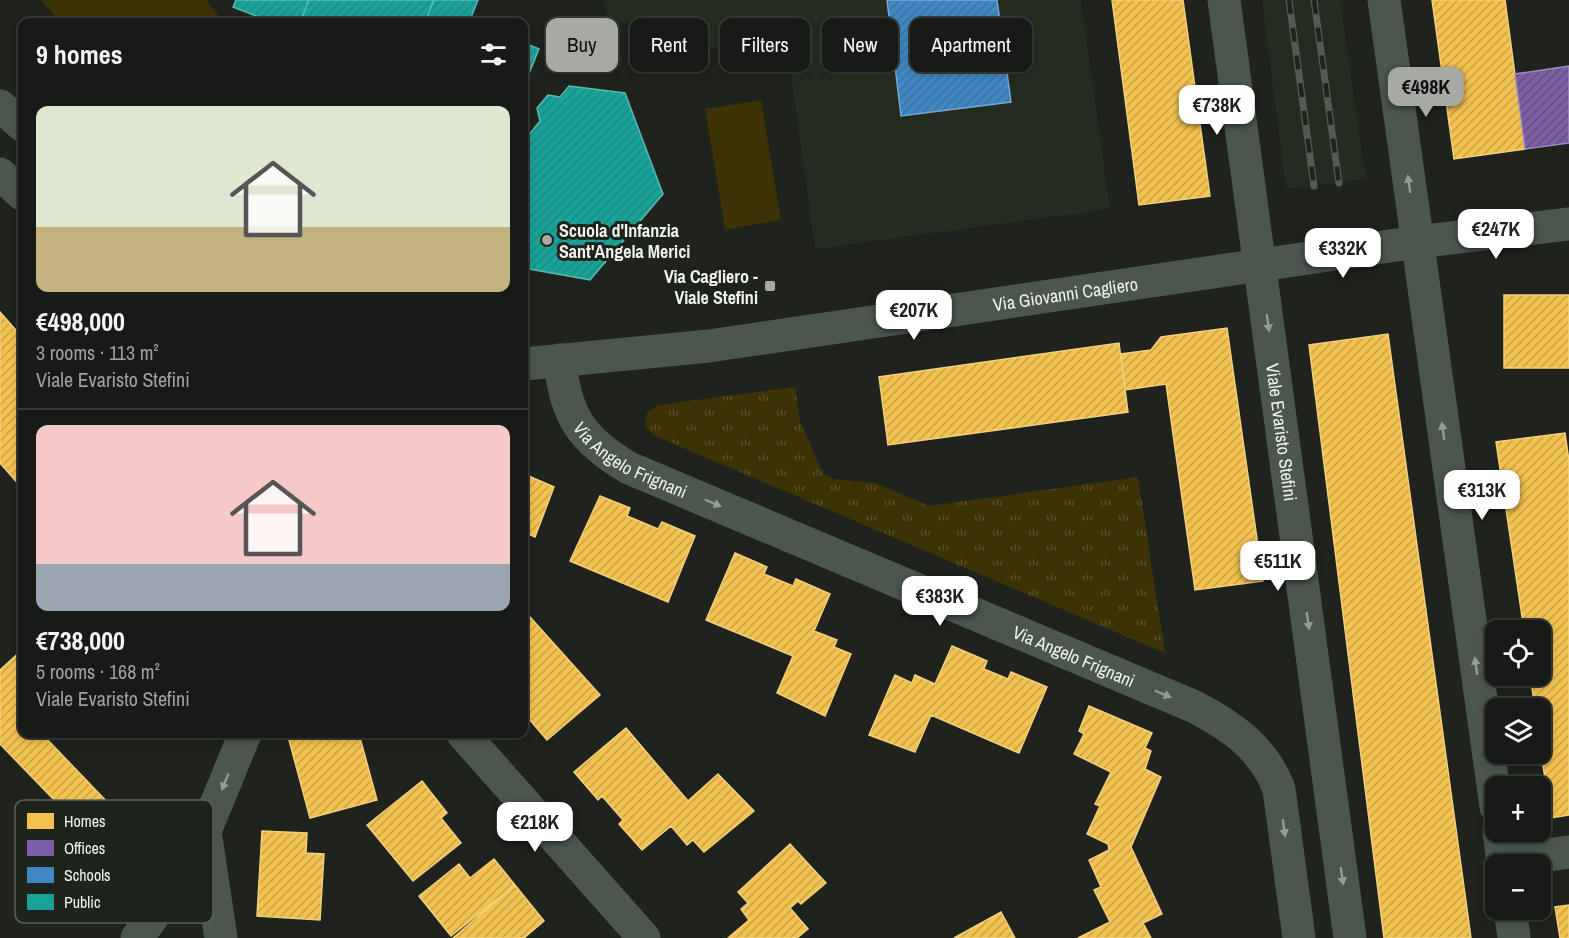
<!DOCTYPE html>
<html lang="en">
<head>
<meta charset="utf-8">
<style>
	:root { --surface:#171a16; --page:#242723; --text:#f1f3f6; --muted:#9ea1a1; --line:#363835; --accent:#a6a9a4 }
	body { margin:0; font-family:"Archivo Narrow",sans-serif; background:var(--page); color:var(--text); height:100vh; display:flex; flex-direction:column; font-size:22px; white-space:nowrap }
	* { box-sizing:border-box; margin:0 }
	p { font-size:20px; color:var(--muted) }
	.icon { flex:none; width:33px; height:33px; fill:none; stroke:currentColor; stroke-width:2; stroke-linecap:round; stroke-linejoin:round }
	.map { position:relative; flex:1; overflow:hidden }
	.details { position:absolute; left:18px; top:18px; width:510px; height:720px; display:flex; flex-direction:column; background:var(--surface); border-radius:12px; box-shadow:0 3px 9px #0003,0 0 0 2px var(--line) }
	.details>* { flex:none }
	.top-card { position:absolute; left:546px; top:18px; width:570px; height:54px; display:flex; gap:12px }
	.fabs { position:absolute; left:1485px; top:620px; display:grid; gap:12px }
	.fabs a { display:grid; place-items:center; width:66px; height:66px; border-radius:12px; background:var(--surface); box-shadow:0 3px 9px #0003,0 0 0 2px var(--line); font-size:30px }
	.price { position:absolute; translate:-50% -51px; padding:0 14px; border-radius:12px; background:#fff; color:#222; font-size:20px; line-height:39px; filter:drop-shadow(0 2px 3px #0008) }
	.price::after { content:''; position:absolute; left:50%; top:36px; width:18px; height:14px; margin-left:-9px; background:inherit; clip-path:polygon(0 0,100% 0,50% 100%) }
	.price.active { background:var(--accent); color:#111 }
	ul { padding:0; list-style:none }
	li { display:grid; align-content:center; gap:12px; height:318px; padding:0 18px }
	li+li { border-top:2px solid var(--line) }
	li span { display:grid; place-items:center; height:186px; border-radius:12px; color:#555 }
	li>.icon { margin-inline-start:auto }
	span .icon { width:108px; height:108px; fill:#fffc; stroke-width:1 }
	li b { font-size:26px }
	h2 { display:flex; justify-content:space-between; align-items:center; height:72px; padding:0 18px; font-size:26px }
	.tag { padding:0 21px; border-radius:12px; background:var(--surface); box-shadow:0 3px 9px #0003,0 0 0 2px var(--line); font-size:21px; line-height:54px }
	.tag.active { background:var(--accent); color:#111 }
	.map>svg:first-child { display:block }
	.built { fill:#242c20 }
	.grass { fill:url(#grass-tufts) }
	.garden { fill:#3c3206 }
	.homes { fill:url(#homes-hatch); stroke:#f1d07e; stroke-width:1.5 }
	.offices { fill:url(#offices-hatch); stroke:#9e8abc; stroke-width:1.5 }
	.schools { fill:url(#schools-hatch); stroke:#74a8d1; stroke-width:1.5 }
	.public { fill:url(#public-hatch); stroke:#58bbb2; stroke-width:1.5 }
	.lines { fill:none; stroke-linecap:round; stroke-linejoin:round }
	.minor { stroke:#4a564e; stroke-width:33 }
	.rail-casing { stroke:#535954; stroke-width:7 }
	.rail { stroke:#1e231c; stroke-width:4.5; stroke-dasharray:14; stroke-linecap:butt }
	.oneway { fill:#949c96 }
	.poi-dot { fill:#a6a9a4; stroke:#1e231c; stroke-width:2 }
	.labels { text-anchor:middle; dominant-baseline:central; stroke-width:6; stroke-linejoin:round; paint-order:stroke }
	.poi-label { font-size:18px; font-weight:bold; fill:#eff2ed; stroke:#1e231c; text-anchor:start }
	.street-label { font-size:18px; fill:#eff2ed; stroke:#1e231c }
	.key { fill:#1e231c; stroke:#5d615b; stroke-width:1.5 }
	.key-label { font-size:16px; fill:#eff2ed }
</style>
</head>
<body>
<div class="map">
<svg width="1569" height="938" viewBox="0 0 1569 938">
	<defs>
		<pattern id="grass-tufts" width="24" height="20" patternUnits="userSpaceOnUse" patternTransform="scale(1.5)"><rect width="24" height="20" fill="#3c3206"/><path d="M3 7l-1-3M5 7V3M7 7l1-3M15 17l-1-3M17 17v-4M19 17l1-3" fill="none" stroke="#58502b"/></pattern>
		<pattern id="homes-hatch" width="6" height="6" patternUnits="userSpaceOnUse" patternTransform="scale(1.5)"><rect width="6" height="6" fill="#f2c14e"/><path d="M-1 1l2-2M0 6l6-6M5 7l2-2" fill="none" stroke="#c8a34c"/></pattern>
		<pattern id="offices-hatch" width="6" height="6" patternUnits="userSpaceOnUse" patternTransform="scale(1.5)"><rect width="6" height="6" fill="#7b5ea7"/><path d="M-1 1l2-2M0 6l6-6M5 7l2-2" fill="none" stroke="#5f5272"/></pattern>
		<pattern id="schools-hatch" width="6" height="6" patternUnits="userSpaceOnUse" patternTransform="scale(1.5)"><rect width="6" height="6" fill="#3f88c5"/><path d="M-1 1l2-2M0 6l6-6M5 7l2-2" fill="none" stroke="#427299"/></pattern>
		<pattern id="public-hatch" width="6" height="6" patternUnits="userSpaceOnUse" patternTransform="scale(1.5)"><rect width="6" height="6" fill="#17a398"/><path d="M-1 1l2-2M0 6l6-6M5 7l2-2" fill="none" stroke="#268880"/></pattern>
	</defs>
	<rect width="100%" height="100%" fill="#1f221d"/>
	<path class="built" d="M604,0H1081L1110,209L815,249L786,38L660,56L655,19L608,25Z
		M1262,0H1340L1366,179L1286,189Z"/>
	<path class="grass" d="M795,387L800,422L823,473L833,479L875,483L929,506L1138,477L1165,653L653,435L645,426L647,413L658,405Z"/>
	<path class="garden" d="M41,0H206L222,20L219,22H60Z
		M761,100L781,220L725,230L705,109Z"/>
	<path class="homes" d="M1112,0H1183L1210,196L1139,205Z
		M1432,0H1505L1525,149L1454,159Z
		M1504,295H1569V368H1504Z
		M0,312L22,337V488L0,463Z
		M1227,328L1263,581L1195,590L1166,384L1125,390L1121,354L1151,350L1161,337Z
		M1388,334L1471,938H1384L1309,345Z
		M1119,343L1128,412L888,445L879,377Z
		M1565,433L1569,461V815L1551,818L1540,746V708H1535L1530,675H1540V630H1524L1496,442Z
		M524,474L554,487L535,537L524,532Z
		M600,496L630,508L627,516L658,529L662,522L695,536L668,602L570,561Z
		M735,553L767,567L764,574L793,586L796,579L830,594L814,631L837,640L834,647L851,654L825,716L777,693L793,656L706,620Z
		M530,617L600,695L547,740L524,713L526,708L524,704V623Z
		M952,646L987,661L984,669L1008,679L1011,672L1047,687L1019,753L931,715L915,752L869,735L895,675L912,683L915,675L935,684Z
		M22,650V734H42L135,831L117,865L0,744V670Z
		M1089,706L1152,733L1145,748L1151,751L1145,769L1161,777L1131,847L1162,914L1143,923L1151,938H1078L1110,922L1094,890L1101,887L1089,860L1109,850L1108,844L1087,834L1100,806L1095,804L1111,772L1074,754L1084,734L1079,731Z
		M626,728L688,801L718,774L754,811L704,852L693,840L687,845L671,826L642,850L619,824L623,820L602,796L598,800L574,772Z
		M314,734H359L377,800L310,818L289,740Z
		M422,781L447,813L441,818L461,843L413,881L367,825Z
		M262,831L307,833L306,853L324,854L320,920L257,916Z
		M790,844L826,883L801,904L798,901L790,908L808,929L797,938H728L749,920L741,909L748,903L738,892Z
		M494,859L515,885L451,936L419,896L459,864L470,878Z
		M515,885L544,921L524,938H453Z
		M1569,905V938H1560L1555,907Z
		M1001,912L1015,938H954Z"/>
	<path class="offices" d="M1569,66V143L1525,149L1515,74Z"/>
	<path class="schools" d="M887,0H997L1011,102L901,116Z"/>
	<path class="public" d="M236,0H309L300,22H272L233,7Z
		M309,0H434L425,22H300Z
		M434,0H478L470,20L475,22H425Z
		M524,43L539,49L524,86Z
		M569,86L625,93L663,194L590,280L524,268V141L540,121L537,108L548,95L560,97Z"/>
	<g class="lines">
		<g class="minor">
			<path id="s1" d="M1224,0L1350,938"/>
			<path d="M1384,0L1496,807"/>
			<path d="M0,106L22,125"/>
			<path d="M0,174L22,194"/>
			<path id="s2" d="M560,360C565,415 581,440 629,468L1195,707C1233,727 1263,748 1279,789L1299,938"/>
			<path id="s3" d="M524,364L709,346L1417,242L1569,224"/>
			<path d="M463,734L644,938"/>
			<path d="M205,831L221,938"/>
			<path d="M1499,831L1503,864"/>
			<path d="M1503,861L1569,852"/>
			<path d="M1510,909L1514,938"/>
			<path d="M137,938L171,892L205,831L245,734"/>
		</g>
		<defs>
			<path id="rail" d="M1289,0L1314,186
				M1314,0L1339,183"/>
		</defs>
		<use href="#rail" class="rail-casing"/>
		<use href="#rail" class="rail"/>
	</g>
	<defs><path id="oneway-solid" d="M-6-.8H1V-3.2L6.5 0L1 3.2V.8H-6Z" transform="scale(1.5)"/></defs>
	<g class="oneway">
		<use href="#oneway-solid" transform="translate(1409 184) rotate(-98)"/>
		<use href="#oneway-solid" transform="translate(1268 323) rotate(82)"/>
		<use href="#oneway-solid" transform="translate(1443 431) rotate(-98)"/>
		<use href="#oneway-solid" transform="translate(713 503) rotate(23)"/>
		<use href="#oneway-solid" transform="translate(1308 621) rotate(82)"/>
		<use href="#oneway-solid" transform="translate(1476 666) rotate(-98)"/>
		<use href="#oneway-solid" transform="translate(1163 694) rotate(23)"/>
		<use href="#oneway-solid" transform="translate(225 782) rotate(112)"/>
		<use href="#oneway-solid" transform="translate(1284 828) rotate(82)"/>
		<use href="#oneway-solid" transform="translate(1342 876) rotate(82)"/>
	</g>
	<g class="poi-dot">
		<circle cx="547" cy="240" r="6"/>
		<rect x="764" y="280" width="12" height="12" rx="3"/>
	</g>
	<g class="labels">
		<g class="poi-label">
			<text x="559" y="230">Scuola d'Infanzia<tspan x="559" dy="21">Sant'Angela Merici</tspan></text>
			<text x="758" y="276" text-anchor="end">Via Cagliero -<tspan x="758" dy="21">Viale Stefini</tspan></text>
		</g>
		<g class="street-label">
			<text stroke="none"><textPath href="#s3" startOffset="546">Via Giovanni Cagliero</textPath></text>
			<text stroke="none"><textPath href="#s1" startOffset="436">Viale Evaristo Stefini</textPath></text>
			<text stroke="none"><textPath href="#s2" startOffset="132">Via Angelo Frignani</textPath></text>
			<text stroke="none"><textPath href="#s2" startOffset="618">Via Angelo Frignani</textPath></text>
		</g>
	</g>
	<rect x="15" y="800" width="198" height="123" rx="9" class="key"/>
	<rect x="27" y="813" width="27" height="16" fill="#f2c14e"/>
	<rect x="27" y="840" width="27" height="16" fill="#7b5ea7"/>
	<rect x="27" y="867" width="27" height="16" fill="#3f88c5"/>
	<rect x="27" y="894" width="27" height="16" fill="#17a398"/>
	<g class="key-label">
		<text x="64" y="827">Homes</text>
		<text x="64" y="854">Offices</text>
		<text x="64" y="881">Schools</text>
		<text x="64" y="908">Public</text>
	</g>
</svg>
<div class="fabs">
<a><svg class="icon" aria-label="locate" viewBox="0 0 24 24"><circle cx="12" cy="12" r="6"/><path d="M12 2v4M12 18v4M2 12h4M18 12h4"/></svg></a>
<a><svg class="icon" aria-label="layers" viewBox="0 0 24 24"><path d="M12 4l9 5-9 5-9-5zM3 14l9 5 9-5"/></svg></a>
<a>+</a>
<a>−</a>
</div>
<b class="price active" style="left:1426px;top:118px">€498K</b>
<b class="price" style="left:1217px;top:136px">€738K</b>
<b class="price" style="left:1496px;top:260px">€247K</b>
<b class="price" style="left:1343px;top:279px">€332K</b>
<b class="price" style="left:914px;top:341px">€207K</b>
<b class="price" style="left:1482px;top:521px">€313K</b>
<b class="price" style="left:1278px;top:592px">€511K</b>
<b class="price" style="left:940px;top:627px">€383K</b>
<b class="price" style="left:535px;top:853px">€218K</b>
<div class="top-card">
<a class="tag active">Buy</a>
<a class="tag">Rent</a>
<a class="tag">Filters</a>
<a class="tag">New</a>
<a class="tag">Apartment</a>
</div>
<section class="details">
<h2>9 homes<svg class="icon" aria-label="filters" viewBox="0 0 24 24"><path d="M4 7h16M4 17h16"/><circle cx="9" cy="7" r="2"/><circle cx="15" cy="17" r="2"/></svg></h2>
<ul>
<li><span style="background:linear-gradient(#dfe7d0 65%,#c2b280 0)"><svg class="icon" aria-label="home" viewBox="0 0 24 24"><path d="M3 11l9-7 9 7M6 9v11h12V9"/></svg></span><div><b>€498,000</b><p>3 rooms · 113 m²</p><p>Viale Evaristo Stefini</p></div></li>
<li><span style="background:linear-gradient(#f6c9c9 75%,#9aa5b1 0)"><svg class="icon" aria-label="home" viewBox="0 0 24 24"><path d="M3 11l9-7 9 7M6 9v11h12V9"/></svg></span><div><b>€738,000</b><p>5 rooms · 168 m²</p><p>Viale Evaristo Stefini</p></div></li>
</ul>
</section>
</div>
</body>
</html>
